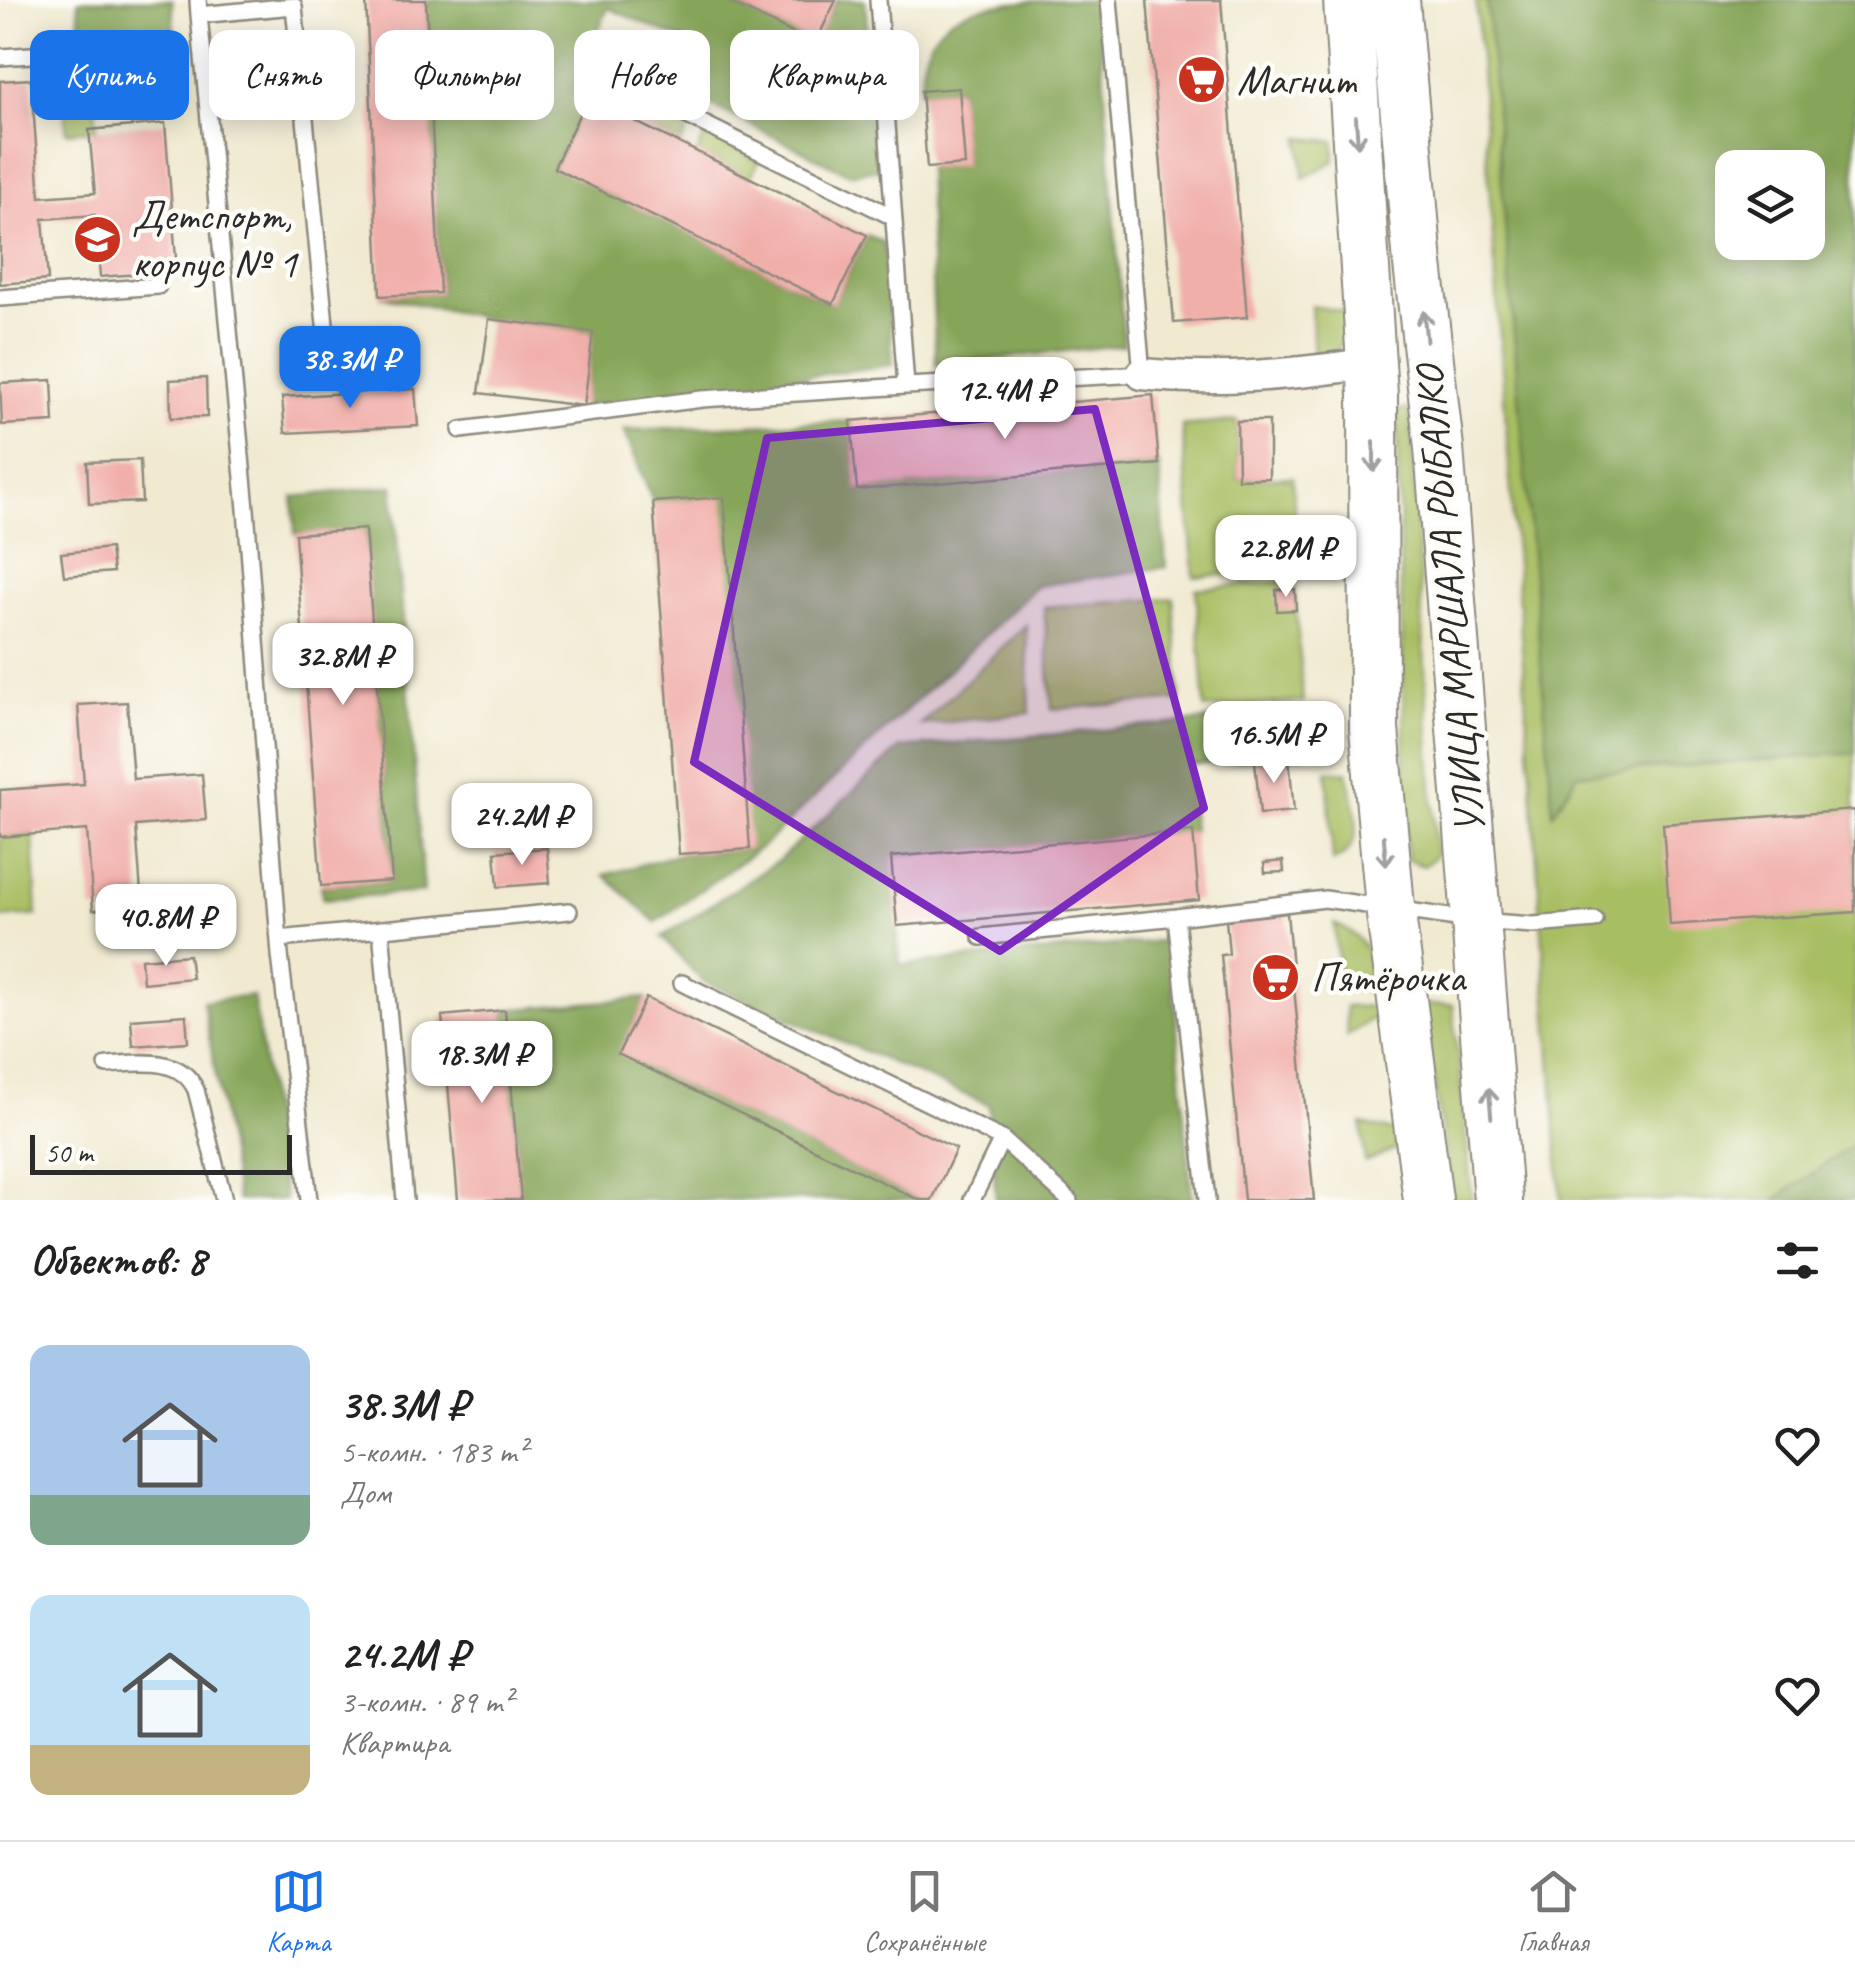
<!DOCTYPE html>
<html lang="ru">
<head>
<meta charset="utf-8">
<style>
	:root { --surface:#fff; --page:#f2f2f2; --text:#222; --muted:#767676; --line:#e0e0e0; --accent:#1a73e8 }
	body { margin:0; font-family:Caveat,sans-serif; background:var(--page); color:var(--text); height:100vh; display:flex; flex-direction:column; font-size:38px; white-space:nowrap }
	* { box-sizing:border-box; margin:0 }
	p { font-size:32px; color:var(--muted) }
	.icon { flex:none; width:55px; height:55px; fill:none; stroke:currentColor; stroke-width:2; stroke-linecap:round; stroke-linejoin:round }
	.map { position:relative; height:1200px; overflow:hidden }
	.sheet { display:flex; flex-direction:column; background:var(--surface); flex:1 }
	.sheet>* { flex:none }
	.guide { position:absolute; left:30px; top:30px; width:1000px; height:90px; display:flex; gap:20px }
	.fabs { position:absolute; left:1715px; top:150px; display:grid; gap:20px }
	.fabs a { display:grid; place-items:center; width:110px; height:110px; border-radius:20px; background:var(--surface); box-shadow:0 5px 25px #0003; font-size:50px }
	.scale { position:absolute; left:30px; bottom:25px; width:262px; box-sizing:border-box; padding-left:10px; border:5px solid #2b2b2b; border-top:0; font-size:28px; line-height:35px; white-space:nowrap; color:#2b2b2b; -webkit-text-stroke:8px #fdfcf7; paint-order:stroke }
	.price { position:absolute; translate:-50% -85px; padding:0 22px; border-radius:20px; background:#fff; color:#222; font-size:32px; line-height:65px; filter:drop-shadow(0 2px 5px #0008) }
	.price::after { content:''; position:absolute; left:50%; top:60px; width:30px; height:22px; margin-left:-15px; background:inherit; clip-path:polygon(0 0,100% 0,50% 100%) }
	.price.current { background:var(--accent); color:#fff }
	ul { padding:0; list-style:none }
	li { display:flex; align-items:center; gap:30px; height:250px; padding:0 30px }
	li span { display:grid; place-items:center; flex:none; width:280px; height:200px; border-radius:20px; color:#555 }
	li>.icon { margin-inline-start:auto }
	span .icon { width:120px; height:120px; fill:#fffc; stroke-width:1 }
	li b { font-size:42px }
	h2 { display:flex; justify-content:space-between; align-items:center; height:120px; padding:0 30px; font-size:42px }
	.pill { padding:0 35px; border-radius:20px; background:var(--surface); box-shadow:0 5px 25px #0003; font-size:35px; line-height:90px }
	.pill.current { background:var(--accent); color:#fff }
	.tab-bar { display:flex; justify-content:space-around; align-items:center; height:140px; border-top:2px solid var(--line); background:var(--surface); font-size:28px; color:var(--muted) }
	.tab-bar a { display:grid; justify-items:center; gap:5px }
	.tab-bar .current { color:var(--accent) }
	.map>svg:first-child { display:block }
	.green { fill:#a8be62; stroke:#6a7446; stroke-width:2.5; fill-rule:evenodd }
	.forest { fill:#86a558; stroke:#586842; stroke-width:2.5; fill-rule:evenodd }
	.building { fill:#f1afaa }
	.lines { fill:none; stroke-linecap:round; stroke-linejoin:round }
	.service-casing { stroke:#8e8a7e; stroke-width:20 }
	.minor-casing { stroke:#8e8a7e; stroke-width:35 }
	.primary-casing { stroke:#8e8a7e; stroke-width:52 }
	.service { stroke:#fff; stroke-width:15 }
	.minor { stroke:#fff; stroke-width:30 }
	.primary { stroke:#fff; stroke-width:48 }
	.oneway { stroke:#a0a0a0 }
	.marked { fill:#7b2cbf; fill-opacity:0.2; stroke:#7b2cbf; stroke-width:8; stroke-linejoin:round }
	.labels { text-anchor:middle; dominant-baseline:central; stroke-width:9; stroke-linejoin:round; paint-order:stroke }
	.poi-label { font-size:42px; fill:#2b2b2b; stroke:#fdfcf7; text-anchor:start }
	.street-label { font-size:42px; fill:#2b2b2b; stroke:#fdfcf7 }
</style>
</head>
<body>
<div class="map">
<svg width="1855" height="1200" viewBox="0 0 1855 1200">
	<rect width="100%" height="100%" fill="#fdfcf7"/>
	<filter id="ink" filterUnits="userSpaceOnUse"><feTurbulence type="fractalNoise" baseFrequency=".01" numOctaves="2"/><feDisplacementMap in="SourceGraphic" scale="20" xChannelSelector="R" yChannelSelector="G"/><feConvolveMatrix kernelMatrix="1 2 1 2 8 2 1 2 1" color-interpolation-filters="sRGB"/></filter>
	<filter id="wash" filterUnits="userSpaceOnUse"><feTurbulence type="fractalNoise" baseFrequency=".0048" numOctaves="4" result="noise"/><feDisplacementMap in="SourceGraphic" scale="40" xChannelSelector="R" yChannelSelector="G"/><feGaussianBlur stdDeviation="2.25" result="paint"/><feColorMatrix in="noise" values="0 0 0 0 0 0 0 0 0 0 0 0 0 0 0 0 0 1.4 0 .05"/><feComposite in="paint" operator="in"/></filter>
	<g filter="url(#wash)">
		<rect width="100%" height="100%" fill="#f1ead1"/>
		<path class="green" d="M1476,0H1855V1200H1561ZM1732,168H1808V242H1732Z
			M91,69L97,129L67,132L62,72Z
			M641,103L690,126L681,144L631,120Z
			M706,135L759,161L750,178L697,152Z
			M1300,138L1334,141L1335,161L1303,178Z
			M1311,306L1347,312C1345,339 1344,353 1314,358Z
			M1410,409L1436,856L1424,866L1407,860L1397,411Z
			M1237,421L1238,479L1292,477L1299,569L1194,577L1182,426Z
			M1294,580L1303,701L1205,709L1196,589Z
			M1173,598L1180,700L1052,709L1044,607Z
			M1026,625L1030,713L920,725Z
			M1347,771C1353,799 1371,846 1333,861L1327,772Z
			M33,834L37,915L0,918V837Z
			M1334,924C1367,936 1371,957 1375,989L1341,990Z
			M1421,1005H1453L1472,1200H1453Z
			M1379,1006L1380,1013L1347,1036L1345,1007Z
			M1362,1124L1397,1132L1399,1148L1365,1162Z"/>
		<path class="forest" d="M78,0H172L174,29L81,36Z
			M426,0H725L814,43L836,0H865L879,169L849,174L666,83L683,40L608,8L572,91L587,98L554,167L833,304L867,235L884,243L893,365L584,406L592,332L489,319L380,296L440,292Z
			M1058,0H1098L1124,345L936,365L927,168L965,164L959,88L921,91C918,0 990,5 1058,0Z
			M1487,0H1855V753L1578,774L1553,813ZM1732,168H1808V242H1732Z
			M851,421L858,490L1159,464L1166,567L1037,586L764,845L656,922L604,875L679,854L750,849L653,502L624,430Z
			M393,486L424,892L323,899L321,886L392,881L365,530L295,534L293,497Z
			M1303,712L1305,755L1188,765L1193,831L891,857L900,965L1169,940L1192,1200H996L989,1105L702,981L662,937L778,861L900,748Z
			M253,996L285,1200H237L203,1001Z
			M646,998L619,1054L919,1200H521L505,1010Z
			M1855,1143V1200H1775Z"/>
		<g id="blocks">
			<path class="building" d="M366,0H426L440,293L380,296Z
				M725,0H836L815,44Z
				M1147,0H1221L1247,317L1174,323Z
				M31,79L40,197L95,193L89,130L165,123L177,271L100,277L95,215L43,219L48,280L0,284V81Z
				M959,88L965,165L927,168L921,91Z
				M587,98L867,235L833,304L554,168Z
				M489,319L593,332L584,406L479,393Z
				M206,378L207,417L171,418L170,380Z
				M52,380L54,422L2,425L0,383Z
				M415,389L418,426L285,433L282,397Z
				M1153,395L1159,464L857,490L851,421Z
				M1237,421H1269V478L1238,479Z
				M140,460L142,502L89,504L87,462Z
				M724,497L750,849L679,854L653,502Z
				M365,529L392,881L321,886L295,534Z
				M110,548L113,572L64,576L61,553Z
				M1295,589L1296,610L1277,611L1276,590Z
				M127,702L133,779L202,774L206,820L136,826L142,907L93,910L87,830L0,837V790L84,784L78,705Z
				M1289,758L1294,811L1260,814L1255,761Z
				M1855,810V912L1670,925L1663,824Z
				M1193,831L1199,900L897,926L891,857Z
				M547,848L550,883L498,887L495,852Z
				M1283,861L1284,872L1265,873L1264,863Z
				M1287,913L1314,1200H1244L1221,955L1229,954L1226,920Z
				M189,955L192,978L143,983L141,959Z
				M646,998L956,1149L932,1200H919L618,1054Z
				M505,1010L521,1200H458L442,1016Z
				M186,1015L188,1042L133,1046L131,1019Z"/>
		</g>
	</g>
	<g filter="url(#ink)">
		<use href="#blocks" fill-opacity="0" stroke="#8e8a7e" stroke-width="2.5"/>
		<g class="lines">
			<defs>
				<path id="service" d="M198,0L199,15L294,6L328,355
					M199,15L246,509L280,955L309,1200
					M0,57L124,49
					M647,96L891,216
					M0,298L158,286
					M906,386L1142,374L1109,0
					M461,430L702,399L906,386L878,0
					M1176,917L1325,899L1477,921L1533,925L1595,920
					M381,929L405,1200
					M981,937L1176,917L1207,1200
					M279,939L569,911
					M682,983L1002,1139L972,1200
					M107,1065C139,1063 180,1055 196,1090L224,1200
					M1002,1139L1069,1200"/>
				<path id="minor" d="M1142,374C1220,382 1295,374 1372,363"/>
				<path id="primary" d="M1348,0L1373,395L1374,729L1390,907L1428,1200
					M1395,0L1418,264L1439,448L1498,1200"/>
			</defs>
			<use href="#service" class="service-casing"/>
			<use href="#minor" class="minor-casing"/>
			<use href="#primary" class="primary-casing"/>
			<use href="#service" class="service"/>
			<use href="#minor" class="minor"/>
			<use href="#primary" class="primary"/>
		</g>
		<defs><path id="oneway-shaft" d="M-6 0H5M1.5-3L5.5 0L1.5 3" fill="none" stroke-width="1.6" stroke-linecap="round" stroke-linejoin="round" transform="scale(2.5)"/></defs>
		<g class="oneway">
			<use href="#oneway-shaft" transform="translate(1357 132) rotate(86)"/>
			<use href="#oneway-shaft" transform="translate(1425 326) rotate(-96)"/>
			<use href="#oneway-shaft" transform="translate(1374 457) rotate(90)"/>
			<use href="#oneway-shaft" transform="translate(1385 851) rotate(85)"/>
			<use href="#oneway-shaft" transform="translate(1490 1103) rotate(-95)"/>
		</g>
	</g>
	<path class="marked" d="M1095,409L1204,808L1000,951L694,762L767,438Z"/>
	<defs>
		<symbol id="supermarket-disc" viewBox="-11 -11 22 22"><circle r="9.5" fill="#c8321e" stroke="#fdfcf7"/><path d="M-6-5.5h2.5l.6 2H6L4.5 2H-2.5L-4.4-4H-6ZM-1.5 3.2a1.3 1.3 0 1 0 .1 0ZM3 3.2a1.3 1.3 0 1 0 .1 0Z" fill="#fff"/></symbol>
		<symbol id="school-disc" viewBox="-11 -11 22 22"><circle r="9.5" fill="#c8321e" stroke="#fdfcf7"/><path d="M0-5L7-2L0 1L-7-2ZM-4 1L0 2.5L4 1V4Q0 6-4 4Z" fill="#fff"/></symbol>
	</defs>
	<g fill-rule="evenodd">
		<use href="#supermarket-disc" x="1174" y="52" width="55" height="55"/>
		<use href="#school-disc" x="70" y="212" width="55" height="55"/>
		<use href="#supermarket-disc" x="1248" y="950" width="55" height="55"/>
	</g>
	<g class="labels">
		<g class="poi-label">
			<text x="1237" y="80">Магнит</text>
			<text x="132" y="215">Детспорт,<tspan x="132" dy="48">корпус № 1</tspan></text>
			<text x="1311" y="977">Пятёрочка</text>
		</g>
		<g class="street-label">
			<text transform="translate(1450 600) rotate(-95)">УЛИЦА МАРШАЛА РЫБАЛКО</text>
		</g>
	</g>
</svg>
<div class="fabs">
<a><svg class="icon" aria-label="layers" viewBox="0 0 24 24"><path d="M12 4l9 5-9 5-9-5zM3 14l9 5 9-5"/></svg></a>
</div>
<div class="scale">50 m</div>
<b class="price current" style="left:350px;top:411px">38.3M ₽</b>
<b class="price" style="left:1005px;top:442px">12.4M ₽</b>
<b class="price" style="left:1286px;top:600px">22.8M ₽</b>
<b class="price" style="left:343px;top:708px">32.8M ₽</b>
<b class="price" style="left:1274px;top:786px">16.5M ₽</b>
<b class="price" style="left:522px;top:868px">24.2M ₽</b>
<b class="price" style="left:166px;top:969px">40.8M ₽</b>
<b class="price" style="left:482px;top:1106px">18.3M ₽</b>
<div class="guide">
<a class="pill current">Купить</a>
<a class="pill">Снять</a>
<a class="pill">Фильтры</a>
<a class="pill">Новое</a>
<a class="pill">Квартира</a>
</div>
</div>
<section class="sheet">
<h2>Объектов: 8<svg class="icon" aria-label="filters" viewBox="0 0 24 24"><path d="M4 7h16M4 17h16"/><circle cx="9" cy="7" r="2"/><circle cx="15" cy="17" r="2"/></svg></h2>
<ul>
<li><span style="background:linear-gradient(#a9c7e8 75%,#7fa58c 0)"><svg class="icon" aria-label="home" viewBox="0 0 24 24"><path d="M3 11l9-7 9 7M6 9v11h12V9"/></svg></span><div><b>38.3M ₽</b><p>5-комн. · 183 m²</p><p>Дом</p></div><svg class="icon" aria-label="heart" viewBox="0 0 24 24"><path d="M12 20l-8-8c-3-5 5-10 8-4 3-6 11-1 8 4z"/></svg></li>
<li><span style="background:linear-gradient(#bfe0f5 75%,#c2b280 0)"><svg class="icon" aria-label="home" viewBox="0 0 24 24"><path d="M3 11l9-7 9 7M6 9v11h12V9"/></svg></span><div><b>24.2M ₽</b><p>3-комн. · 89 m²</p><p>Квартира</p></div><svg class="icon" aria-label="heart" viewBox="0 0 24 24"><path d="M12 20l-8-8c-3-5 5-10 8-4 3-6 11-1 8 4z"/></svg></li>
</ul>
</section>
<nav class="tab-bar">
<a class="current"><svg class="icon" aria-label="map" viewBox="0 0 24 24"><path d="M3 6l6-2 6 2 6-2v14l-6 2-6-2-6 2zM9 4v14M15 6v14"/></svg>Карта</a>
<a><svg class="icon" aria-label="saved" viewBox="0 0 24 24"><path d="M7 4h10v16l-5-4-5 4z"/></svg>Сохранённые</a>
<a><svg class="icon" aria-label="home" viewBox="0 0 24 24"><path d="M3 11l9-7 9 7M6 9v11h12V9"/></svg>Главная</a>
</nav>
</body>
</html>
